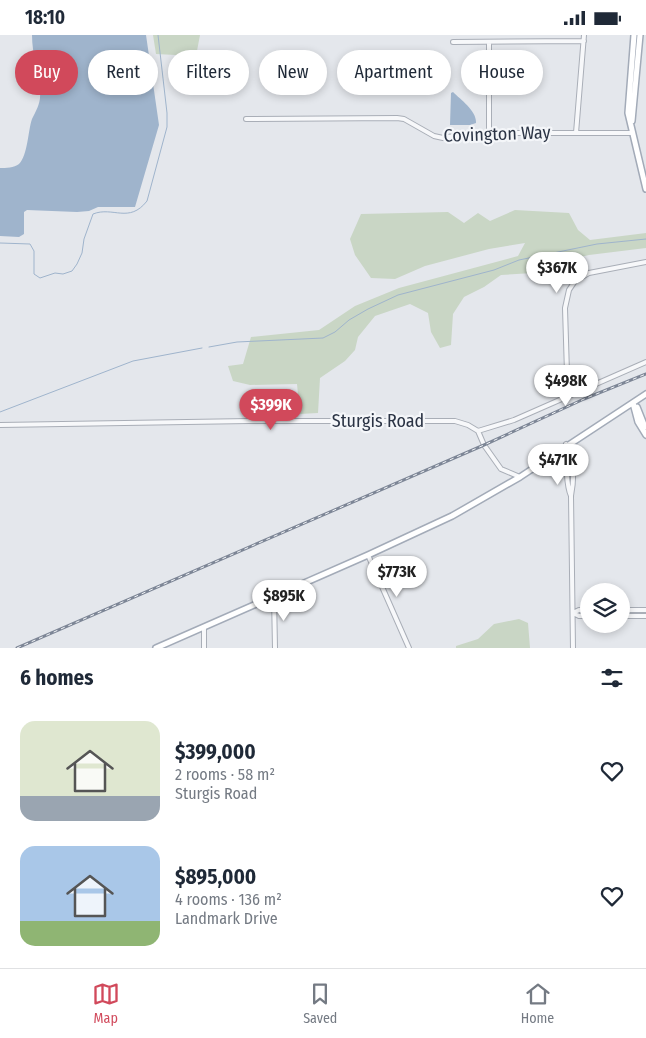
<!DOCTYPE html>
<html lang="en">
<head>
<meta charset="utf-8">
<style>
	:root { --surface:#fff; --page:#f2f2f3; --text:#1f2937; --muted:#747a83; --line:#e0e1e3; --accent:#d1495b }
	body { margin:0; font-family:"Fira Sans Condensed",sans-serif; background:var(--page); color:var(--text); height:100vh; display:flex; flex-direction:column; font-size:19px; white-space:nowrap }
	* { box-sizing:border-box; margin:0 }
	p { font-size:16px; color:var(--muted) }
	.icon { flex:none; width:28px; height:28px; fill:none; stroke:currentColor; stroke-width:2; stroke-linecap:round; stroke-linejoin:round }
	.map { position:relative; height:613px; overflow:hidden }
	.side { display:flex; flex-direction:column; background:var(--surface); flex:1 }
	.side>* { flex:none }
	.top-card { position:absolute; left:15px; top:15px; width:616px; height:45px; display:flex; gap:10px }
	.controls { position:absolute; left:580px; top:548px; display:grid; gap:10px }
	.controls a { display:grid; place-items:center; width:50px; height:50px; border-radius:50%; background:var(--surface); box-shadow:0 2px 8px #0003; font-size:25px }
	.price { position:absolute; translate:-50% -42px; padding:0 11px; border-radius:18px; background:#fff; color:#222; font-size:16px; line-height:32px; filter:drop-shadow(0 1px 2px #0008) }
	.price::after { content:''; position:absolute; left:50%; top:30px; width:15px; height:11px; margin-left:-8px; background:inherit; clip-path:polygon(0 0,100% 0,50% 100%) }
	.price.selected { background:var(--accent); color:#fff }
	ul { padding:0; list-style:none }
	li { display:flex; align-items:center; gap:15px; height:125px; padding:0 20px }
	li span { display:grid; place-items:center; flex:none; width:140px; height:100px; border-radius:15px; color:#555 }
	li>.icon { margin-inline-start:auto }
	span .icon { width:60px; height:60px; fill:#fffc; stroke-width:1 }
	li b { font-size:21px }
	h2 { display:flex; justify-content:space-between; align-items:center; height:60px; padding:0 20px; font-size:21px }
	.pill { padding:0 18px; border-radius:22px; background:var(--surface); box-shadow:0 2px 8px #0003; font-size:18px; line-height:45px }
	.pill.selected { background:var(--accent); color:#fff }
	.status { display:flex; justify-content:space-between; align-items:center; height:35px; padding:0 25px; background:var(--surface); direction:ltr }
	.status svg { height:14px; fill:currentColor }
	.tabs { display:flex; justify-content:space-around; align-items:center; height:70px; border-top:1px solid var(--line); background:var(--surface); font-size:14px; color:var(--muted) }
	.tabs a { display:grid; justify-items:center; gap:2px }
	.tabs .selected { color:var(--accent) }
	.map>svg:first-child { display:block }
	.green { fill:#c9d6c5 }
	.water { fill:#9fb4cc }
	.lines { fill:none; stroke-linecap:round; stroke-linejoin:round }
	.stream { stroke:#9fb4cc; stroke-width:1 }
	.minor-casing { stroke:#a9aeb7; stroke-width:6 }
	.major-casing { stroke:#a3abb8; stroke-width:8 }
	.minor { stroke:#f7f8fa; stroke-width:4 }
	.major { stroke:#fff; stroke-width:5 }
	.rail-casing { stroke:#7d8696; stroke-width:3 }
	.rail { stroke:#f4f6f9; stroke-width:1; stroke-dasharray:4; stroke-linecap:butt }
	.labels { text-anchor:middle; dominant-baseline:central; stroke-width:4.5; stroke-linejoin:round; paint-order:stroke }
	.street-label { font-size:18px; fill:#2b3445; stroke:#f4f6f9 }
</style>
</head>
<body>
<div class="status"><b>18:10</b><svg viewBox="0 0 49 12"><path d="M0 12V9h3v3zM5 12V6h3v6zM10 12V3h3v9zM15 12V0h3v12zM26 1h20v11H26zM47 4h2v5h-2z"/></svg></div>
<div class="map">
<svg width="646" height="613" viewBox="0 0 646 613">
	<rect width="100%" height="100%" fill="#e4e7ec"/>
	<path class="green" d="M153,0H200L196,21L156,19Z
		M515,175L569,178L578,195L590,205L646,198V213L589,220L559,227L550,237L501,240L484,252L464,262L453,279L451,310L440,313L431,297L428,278L410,269L375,281L358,302L355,315L345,326L320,343L318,378L300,379L297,349L250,350L233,346L228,331L243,329L251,302L319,295L355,271L399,253L518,221L525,208L489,214L425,231L395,244L371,243L355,220L350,204L361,179L448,177L464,188L478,178L490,186Z
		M519,584L528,588L530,613H456V611L478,604L494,589Z"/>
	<path class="water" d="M32,0H146L159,90L135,172H98L89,176L77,177L27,175L24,177V199L19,202L0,201V133C6,133 14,133 19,129C28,120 28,95 32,84C36,76 41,68 40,58C39,39 32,20 32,0Z
		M453,57C461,65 477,76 476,88L470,90H450L451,58Z"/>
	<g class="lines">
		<path class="stream" d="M0,208L30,209L34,216V239L40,243L55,238L63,239L72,236L77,229L82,218L84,204L93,179C113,171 129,189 147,166L167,92V78L158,0
			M209,312L237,307L323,303L335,297L349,285L368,274L398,260L494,235L519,225L597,209L646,204
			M0,377L133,326L202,313"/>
		<defs>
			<path id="minor" d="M453,7L584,6
				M489,7V98
				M246,84L397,83L404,84L434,101L443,103L470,98H632
				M576,98L584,0
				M571,359L567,338L565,273L569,255L575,246L589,238L646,227
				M0,390L249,386H455L468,390L478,396L484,410L501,434L520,442
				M478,396L514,385L646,327
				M566,409C575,424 574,445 571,461L573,613
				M561,413C570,427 564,446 571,461
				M368,520L409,613
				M274,561L275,613
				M621,575H646
				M573,578L579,581H589
				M573,578L579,575H589
				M621,581H646
				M204,592V613"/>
			<path id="major" d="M634,0L628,78L646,154
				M632,86L640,0
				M633,368L638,387L646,400
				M637,372L645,392
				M156,613L368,520L452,481L520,442L646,359"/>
		</defs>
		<use href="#minor" class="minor-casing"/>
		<use href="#major" class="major-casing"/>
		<use href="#minor" class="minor"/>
		<use href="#major" class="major"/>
		<defs>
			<path id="rail" d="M17,613L484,410L584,364L646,339"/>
		</defs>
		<use href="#rail" class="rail-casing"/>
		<use href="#rail" class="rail"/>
	</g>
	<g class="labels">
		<g class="street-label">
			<text transform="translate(497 99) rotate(-2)">Covington Way</text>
			<text x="378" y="386">Sturgis Road</text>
		</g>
	</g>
</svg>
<div class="controls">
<a><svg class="icon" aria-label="layers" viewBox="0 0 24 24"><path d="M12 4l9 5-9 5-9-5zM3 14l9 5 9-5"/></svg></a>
</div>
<b class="price" style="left:557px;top:259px">$367K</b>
<b class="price" style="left:566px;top:372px">$498K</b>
<b class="price selected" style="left:271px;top:396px">$399K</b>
<b class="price" style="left:558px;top:451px">$471K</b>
<b class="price" style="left:397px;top:563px">$773K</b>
<b class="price" style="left:284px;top:587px">$895K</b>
<div class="top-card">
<a class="pill selected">Buy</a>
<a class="pill">Rent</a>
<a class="pill">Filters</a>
<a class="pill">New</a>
<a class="pill">Apartment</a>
<a class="pill">House</a>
</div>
</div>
<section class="side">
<h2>6 homes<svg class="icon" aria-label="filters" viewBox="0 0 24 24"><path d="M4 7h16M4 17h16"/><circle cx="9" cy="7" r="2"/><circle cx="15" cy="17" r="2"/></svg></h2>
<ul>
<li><span style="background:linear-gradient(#dfe7d0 75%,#9aa5b1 0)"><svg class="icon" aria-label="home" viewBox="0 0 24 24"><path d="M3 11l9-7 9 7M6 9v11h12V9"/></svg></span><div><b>$399,000</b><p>2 rooms · 58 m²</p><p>Sturgis Road</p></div><svg class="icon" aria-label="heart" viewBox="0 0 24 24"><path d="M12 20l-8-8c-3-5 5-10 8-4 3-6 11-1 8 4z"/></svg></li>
<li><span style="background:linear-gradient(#a9c7e8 75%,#8fb573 0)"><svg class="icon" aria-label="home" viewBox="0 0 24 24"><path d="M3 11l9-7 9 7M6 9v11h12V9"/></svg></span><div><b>$895,000</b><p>4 rooms · 136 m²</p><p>Landmark Drive</p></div><svg class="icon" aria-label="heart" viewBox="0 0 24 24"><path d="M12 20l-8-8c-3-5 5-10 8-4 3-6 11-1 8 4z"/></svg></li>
</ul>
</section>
<nav class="tabs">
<a class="selected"><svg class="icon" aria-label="map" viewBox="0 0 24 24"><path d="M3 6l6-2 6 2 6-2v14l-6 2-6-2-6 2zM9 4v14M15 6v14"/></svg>Map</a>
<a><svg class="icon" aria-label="saved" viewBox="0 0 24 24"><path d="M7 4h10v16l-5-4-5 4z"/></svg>Saved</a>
<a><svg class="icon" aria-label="home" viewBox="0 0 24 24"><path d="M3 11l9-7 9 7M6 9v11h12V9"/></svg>Home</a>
</nav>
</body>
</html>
